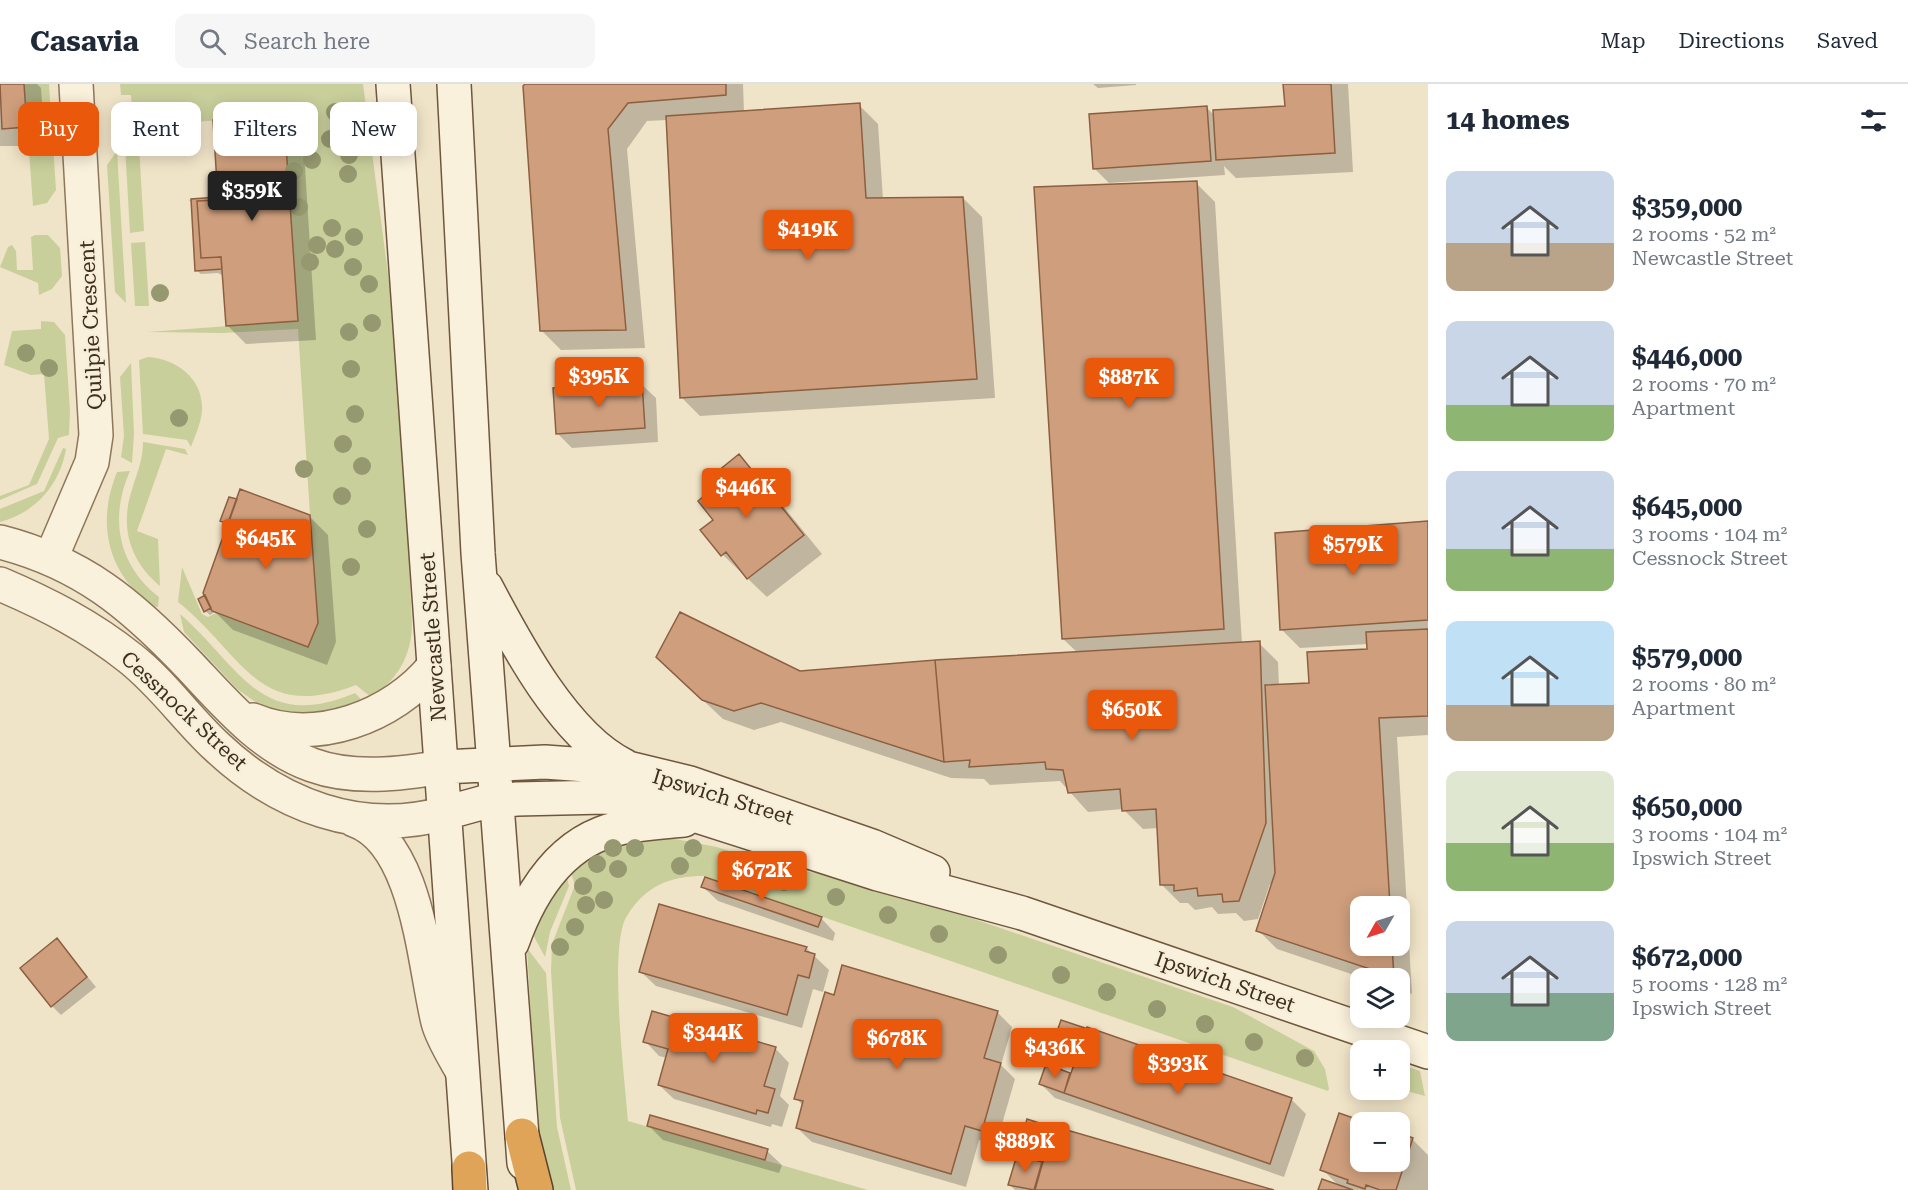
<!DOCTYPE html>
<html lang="en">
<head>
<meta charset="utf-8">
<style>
	:root { --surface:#fff; --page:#f6f6f7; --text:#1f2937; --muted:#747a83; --line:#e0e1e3; --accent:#ea580c }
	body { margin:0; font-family:"Roboto Serif",serif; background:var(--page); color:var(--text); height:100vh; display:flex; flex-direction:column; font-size:22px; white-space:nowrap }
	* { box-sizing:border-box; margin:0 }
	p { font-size:20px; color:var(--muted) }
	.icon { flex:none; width:33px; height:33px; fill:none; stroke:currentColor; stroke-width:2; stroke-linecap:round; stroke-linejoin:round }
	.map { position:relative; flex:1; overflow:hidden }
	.sheet { display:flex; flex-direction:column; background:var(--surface); width:480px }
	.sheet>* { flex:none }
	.banner { position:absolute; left:18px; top:18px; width:570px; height:54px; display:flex; gap:12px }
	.needle { width:39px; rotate:231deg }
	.controls { position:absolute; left:1350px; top:812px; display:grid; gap:12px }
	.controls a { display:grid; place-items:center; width:60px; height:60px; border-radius:12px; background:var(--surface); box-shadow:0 3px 15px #0003; font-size:30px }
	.price { position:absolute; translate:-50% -51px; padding:0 14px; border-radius:6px; background:var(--accent); color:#fff; font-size:20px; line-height:39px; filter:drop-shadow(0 2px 3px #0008) }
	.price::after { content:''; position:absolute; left:50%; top:36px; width:18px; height:14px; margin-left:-9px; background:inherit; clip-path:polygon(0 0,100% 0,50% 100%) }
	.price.on { background:#222; color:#fff }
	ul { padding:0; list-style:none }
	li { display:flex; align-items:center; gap:18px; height:150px; padding:0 18px }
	li span { display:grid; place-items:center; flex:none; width:168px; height:120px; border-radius:12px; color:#555 }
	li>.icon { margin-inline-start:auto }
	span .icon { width:72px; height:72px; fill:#fffc; stroke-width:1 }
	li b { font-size:26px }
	h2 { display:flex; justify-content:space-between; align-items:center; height:72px; padding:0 18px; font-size:26px }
	.pill { padding:0 21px; border-radius:12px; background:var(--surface); box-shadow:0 3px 15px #0003; font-size:21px; line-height:54px }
	.pill.on { background:var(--accent); color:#fff }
	header { display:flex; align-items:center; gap:36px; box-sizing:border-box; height:84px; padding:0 30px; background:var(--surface); border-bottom:2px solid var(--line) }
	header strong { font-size:28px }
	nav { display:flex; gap:33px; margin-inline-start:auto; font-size:21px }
	.search { width:420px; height:54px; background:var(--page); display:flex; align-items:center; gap:15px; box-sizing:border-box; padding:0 21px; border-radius:12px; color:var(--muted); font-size:22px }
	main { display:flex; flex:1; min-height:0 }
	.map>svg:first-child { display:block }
	.green { fill:#c9cf9b }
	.shadow { fill:#0003; fill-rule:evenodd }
	.building { fill:#cf9f7d; stroke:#8d5f41; stroke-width:1.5 }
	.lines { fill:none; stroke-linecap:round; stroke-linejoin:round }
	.street-casing { stroke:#8d765c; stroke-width:36 }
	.secondary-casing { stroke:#6f573f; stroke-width:36 }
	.highway-casing { stroke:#5b4430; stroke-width:36 }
	.street { stroke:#faf1dc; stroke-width:33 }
	.secondary { stroke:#faf1dc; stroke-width:33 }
	.highway { stroke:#e0a458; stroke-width:33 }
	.tree { fill:#96986f }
	.labels { text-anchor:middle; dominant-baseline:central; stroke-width:4.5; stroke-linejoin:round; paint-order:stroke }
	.street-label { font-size:21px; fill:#3d2e20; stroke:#f7eed8 }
</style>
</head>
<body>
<header>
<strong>Casavia</strong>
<div class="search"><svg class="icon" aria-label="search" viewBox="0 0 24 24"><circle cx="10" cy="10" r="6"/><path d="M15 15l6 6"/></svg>Search here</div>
<nav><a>Map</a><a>Directions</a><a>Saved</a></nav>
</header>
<main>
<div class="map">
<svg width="1428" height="1106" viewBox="0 0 1428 1106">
	<rect width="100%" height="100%" fill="#f0e4c8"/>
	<path class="green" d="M24,0H49L56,106L47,119L33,122Z
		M120,0H363L392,220L406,406L412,540C412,571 397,597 371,613L356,601C257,639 244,571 178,518L182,483L202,530L208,533L216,529L308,563L317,539L298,245L223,249L147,248L298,237L284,32L133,42L131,11H121Z
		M125,62H139L144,147L130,149Z
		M117,67L126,219L115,208L107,81Z
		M35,151H48L60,164L62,192L52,205L39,211L38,199L0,183L8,163L12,161L16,167L17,186H33L31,153Z
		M145,158L149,222H135L131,159Z
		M41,237L54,238L65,251L70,327L69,351L58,354L37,400L0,416V412L29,401L49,355L44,290L31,291L4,281L12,247L41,245Z
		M148,273C177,275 204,295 202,327C201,339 195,352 191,363L187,356L143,350L139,276Z
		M131,279L134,350L132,379L121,373L124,352L120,293Z
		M143,358L185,365L188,371L166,365L137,447L158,455L160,502C131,478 120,445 131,409C136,391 143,377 143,358Z
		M63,364L66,365C60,401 35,429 0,438V425L44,407Z
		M130,387C109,434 118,481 159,513L158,523C150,523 142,514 136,508C103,474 100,429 117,388Z
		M180,530C241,583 260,649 355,609L360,614L359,620L295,633L261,622L237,605L184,548Z
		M660,752L717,763L785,785L835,791L886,805L1233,923L1314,967L1325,985L1329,1005L1328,1007L704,792C670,792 645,802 627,832C608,860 625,997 628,1037L868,1106H576L560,1034L551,887L552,860L575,801L570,786L595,765Z
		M566,790L569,802L550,848L545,873L530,845Z
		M527,864L546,889L557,1043L571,1106H550L537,1043Z
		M1400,980L1420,987L1425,1012L1399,1005Z"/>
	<path class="shadow" d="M0,0H37L41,4L45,62H0Z
		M527,0H743L744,28L859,21L878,40L883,115L963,114L982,133L995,314L700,332L681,313L667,36L647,37L627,65L645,264L561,266L542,247Z
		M1093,0H1136V1L1098,4Z
		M1285,0H1348L1353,88L1236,94L1224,82L1225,91L1109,99L1094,84L1207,24L1214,31L1286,24Z
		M284,33L303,52L316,256L246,260L227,241L224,192L218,189L201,190L196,186L193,120L189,116L217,114Z
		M1196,99L1215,118L1242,560L1259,559L1278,578L1279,602L1310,600L1368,566V560L1300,564L1281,545L1428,439V651L1397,653L1412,910L1400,906V894H1363L1277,865L1258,846L1273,801L1270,800L1258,835L1244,837L1236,829L1218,830L1212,823L1195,826L1188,819H1180L1161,800L1159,744L1143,745L1123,725L1088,728L1060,697L990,701L984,695L951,694L781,638L754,646L723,635L677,592L799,588L1078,569L1063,555ZM1360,822H1400V861H1360Z
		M641,300L656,314L658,358L572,364L557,349Z
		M739,372L758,391L822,470L767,513L723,471L703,446L715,436L721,401Z
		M309,432L328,451L336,558L327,581L233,546L215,528L210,531L205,527L207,512L229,442L222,437Z
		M703,803L821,834L835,849L833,857L718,817Z
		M57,856L96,903L61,931L52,922Z
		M806,864L829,886L823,908L813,905L802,944L656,902L641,888Z
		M843,883L998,929L1012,943L1001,981L1015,995L996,1061L979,1056L966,1103L812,1058L797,1044L803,1022L796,1014Z
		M1084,945L1291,1015L1306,1030L1284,1093L1055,1014L1041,1000L1047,982L1072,991L1075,982L1067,979L1052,965Z
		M645,957L775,964L789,979L780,1012L789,1021L782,1043L772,1040L771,1043L674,1015L659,1001L667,974L659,972Z
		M1340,1031L1361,1038L1360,1077H1400V1051L1412,1055L1428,1071V1106H1320L1340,1103L1322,1085Z
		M1028,1037L1269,1106H1015L1010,1101L1018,1073L1044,1080L1046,1073L1038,1070L1023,1056Z
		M648,1041L767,1067L782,1081L779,1089L663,1056Z"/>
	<path class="building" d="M0,0H24L27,43L2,45Z
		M525,0H726V11L628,19L608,45L626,246L540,247L523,2Z
		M1283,0H1331L1335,69L1216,76L1213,26L1285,22Z
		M860,19L866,114L963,113L977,295L680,314L666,32Z
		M1207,22L1211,77L1093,85L1089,30Z
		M284,32L298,237L226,242L221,173L201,174L197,117L218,116L213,36Z
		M1197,97L1224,545L1062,555L1034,103Z
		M218,113V116L197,117L201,174L221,173L222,185L195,187L191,115Z
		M642,298L645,344L556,350L553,304Z
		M739,370L804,451L747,495L726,468L721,472L700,446L713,436L698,417L718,400L712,392Z
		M240,405L310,431L318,539L308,563L212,527L203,509Z
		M229,413L237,415L228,440L220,437Z
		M1428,437V536L1280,546L1275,449Z
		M205,511L211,524L204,528L198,515Z
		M680,528L800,587L935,576L944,678L761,619L734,627L702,616L656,573Z
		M1428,545V632L1379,634L1390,822H1360V861H1392L1394,893L1256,847L1275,789L1265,601L1309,599L1307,568L1367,565L1366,548Z
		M1260,557L1266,739L1239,817L1223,818L1222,810L1198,812L1197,804L1174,807V801H1160L1156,725L1122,727L1120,705L1068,709L1063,686L1046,685L1045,678L969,683L970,676L944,678L935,576Z
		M705,793L822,833L818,843L701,803Z
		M659,820L807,863L805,867L815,870L809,894L798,891L787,931L639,888Z
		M57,854L87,893L51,923L20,884Z
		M842,881L998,927L984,974L1001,979L982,1047L965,1042L951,1090L796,1044L803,1017L794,1015L825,908L834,911Z
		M652,927L776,963L764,1002L775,1005L768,1029L757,1026L756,1030L658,1001L668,965L643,958Z
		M1061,936L1085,944L1075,974L1051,965Z
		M1087,943L1292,1014L1270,1080L1064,1009Z
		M1046,980L1070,989L1064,1009L1039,1000Z
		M1339,1029L1365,1038H1360V1077H1400V1049L1413,1054L1396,1106H1380L1366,1101L1365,1105L1347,1099L1348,1096L1320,1086Z
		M650,1031L768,1065L765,1076L647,1042Z
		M1027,1035L1052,1043L1046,1063L1021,1056Z
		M1053,1042L1274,1106H1035Z
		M1017,1071L1042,1078L1034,1106L1008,1101Z
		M1322,1095L1353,1106H1318Z"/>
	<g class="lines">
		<defs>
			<path id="street" d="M0,458C82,479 131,520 189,581C224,618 261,663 312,681C353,696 401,690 443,683
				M51,474L92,378L96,351L76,0
				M0,500C47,520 90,542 130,574C163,600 186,634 216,662C278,721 361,753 445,729
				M253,636C315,662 393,633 434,582
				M354,736C418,758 424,882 438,938C442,954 454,972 462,987"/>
			<path id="secondary" d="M393,0L471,1106
				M454,0L478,469L524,1079
				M486,503C516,560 565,653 625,682
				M443,683L545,678L628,684L690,699L872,762L933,788
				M445,729L485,718L517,715L605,713L663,721L878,790L1022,829L1428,968
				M512,859C530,808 562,756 620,744C640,739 663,738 684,736"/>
			<path id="highway" d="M522,1051L536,1106
				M469,1084L470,1106"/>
		</defs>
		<use href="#street" class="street-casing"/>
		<use href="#secondary" class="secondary-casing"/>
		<use href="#highway" class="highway-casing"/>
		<use href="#street" class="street"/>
		<use href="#secondary" class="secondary"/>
		<use href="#highway" class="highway"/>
	</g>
	<g class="tree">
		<circle cx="335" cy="28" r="9"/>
		<circle cx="303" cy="31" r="9"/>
		<circle cx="294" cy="54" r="9"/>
		<circle cx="330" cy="55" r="9"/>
		<circle cx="349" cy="71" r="9"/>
		<circle cx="312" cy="76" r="9"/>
		<circle cx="294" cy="87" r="9"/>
		<circle cx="348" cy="90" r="9"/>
		<circle cx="299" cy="123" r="9"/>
		<circle cx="332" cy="144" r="9"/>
		<circle cx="354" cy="153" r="9"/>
		<circle cx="317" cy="161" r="9"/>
		<circle cx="335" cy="165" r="9"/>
		<circle cx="310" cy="178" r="9"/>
		<circle cx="353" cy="183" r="9"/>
		<circle cx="369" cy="200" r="9"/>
		<circle cx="160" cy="209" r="9"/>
		<circle cx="372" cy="239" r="9"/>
		<circle cx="349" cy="248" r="9"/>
		<circle cx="26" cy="269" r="9"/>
		<circle cx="49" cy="284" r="9"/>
		<circle cx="351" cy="285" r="9"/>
		<circle cx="355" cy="330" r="9"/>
		<circle cx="179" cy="334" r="9"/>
		<circle cx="343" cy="360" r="9"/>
		<circle cx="362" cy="382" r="9"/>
		<circle cx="304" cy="385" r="9"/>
		<circle cx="342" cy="412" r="9"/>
		<circle cx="367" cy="445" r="9"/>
		<circle cx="351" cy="483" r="9"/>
		<circle cx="613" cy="764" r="9"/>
		<circle cx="635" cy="764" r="9"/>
		<circle cx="693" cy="764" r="9"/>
		<circle cx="597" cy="780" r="9"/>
		<circle cx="680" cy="782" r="9"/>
		<circle cx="730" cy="784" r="9"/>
		<circle cx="618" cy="785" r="9"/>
		<circle cx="784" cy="798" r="9"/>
		<circle cx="583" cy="802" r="9"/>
		<circle cx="836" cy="813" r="9"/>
		<circle cx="604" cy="816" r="9"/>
		<circle cx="586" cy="821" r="9"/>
		<circle cx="888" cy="831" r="9"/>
		<circle cx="575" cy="843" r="9"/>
		<circle cx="939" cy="850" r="9"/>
		<circle cx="560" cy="863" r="9"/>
		<circle cx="998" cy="871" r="9"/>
		<circle cx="1061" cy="891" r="9"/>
		<circle cx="1107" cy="908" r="9"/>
		<circle cx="1157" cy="925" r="9"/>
		<circle cx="1205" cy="940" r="9"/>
		<circle cx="1254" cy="958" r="9"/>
		<circle cx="1305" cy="974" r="9"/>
	</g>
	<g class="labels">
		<g class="street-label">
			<text transform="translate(91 241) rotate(-93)">Quilpie Crescent</text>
			<text transform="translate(433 553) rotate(-94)">Newcastle Street</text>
			<text transform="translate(184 627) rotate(43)">Cessnock Street</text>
			<text transform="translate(723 713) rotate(17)">Ipswich Street</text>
			<text transform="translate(1225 898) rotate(19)">Ipswich Street</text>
		</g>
	</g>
</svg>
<div class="controls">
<a><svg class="needle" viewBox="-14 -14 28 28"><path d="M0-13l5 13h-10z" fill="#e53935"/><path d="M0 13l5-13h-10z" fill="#747a83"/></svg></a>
<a><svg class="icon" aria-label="layers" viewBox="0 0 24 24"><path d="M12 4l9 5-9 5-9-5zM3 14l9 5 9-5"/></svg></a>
<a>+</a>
<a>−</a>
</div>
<b class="price on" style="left:252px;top:138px">$359K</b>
<b class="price" style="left:808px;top:177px">$419K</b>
<b class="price" style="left:599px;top:324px">$395K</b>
<b class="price" style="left:1129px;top:325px">$887K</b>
<b class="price" style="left:746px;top:435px">$446K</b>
<b class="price" style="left:266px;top:486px">$645K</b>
<b class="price" style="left:1353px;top:492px">$579K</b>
<b class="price" style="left:1132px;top:657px">$650K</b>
<b class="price" style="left:762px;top:818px">$672K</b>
<b class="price" style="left:713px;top:980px">$344K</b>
<b class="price" style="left:897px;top:986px">$678K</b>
<b class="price" style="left:1055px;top:995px">$436K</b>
<b class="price" style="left:1178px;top:1011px">$393K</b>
<b class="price" style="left:1025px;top:1089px">$889K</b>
<div class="banner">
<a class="pill on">Buy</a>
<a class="pill">Rent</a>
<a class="pill">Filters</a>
<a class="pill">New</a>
</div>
</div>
<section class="sheet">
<h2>14 homes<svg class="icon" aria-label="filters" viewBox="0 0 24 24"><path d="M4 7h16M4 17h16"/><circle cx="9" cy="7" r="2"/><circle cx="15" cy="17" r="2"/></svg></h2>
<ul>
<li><span style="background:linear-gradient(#c9d6e8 60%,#b9a48a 0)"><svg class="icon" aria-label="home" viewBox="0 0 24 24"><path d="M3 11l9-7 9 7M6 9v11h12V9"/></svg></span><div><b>$359,000</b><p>2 rooms · 52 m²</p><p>Newcastle Street</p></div></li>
<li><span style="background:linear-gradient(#c9d6e8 70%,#8fb573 0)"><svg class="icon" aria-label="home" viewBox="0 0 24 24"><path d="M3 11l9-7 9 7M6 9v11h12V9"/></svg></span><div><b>$446,000</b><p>2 rooms · 70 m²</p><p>Apartment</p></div></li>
<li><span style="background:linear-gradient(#c9d6e8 65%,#8fb573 0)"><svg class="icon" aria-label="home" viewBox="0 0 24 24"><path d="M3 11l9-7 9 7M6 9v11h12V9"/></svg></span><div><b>$645,000</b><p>3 rooms · 104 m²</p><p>Cessnock Street</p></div></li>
<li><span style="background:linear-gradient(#bfe0f5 70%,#b9a48a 0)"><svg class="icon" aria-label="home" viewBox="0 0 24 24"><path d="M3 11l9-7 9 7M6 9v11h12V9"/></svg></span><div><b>$579,000</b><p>2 rooms · 80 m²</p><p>Apartment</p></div></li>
<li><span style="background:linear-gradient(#dfe7d0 60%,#8fb573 0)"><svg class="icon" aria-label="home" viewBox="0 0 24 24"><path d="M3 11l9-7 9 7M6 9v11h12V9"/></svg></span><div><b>$650,000</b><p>3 rooms · 104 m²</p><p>Ipswich Street</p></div></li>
<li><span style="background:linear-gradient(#c9d6e8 60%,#7fa58c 0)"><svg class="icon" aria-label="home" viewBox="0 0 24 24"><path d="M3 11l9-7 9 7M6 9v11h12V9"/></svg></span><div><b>$672,000</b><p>5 rooms · 128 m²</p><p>Ipswich Street</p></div></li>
</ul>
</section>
</main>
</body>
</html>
